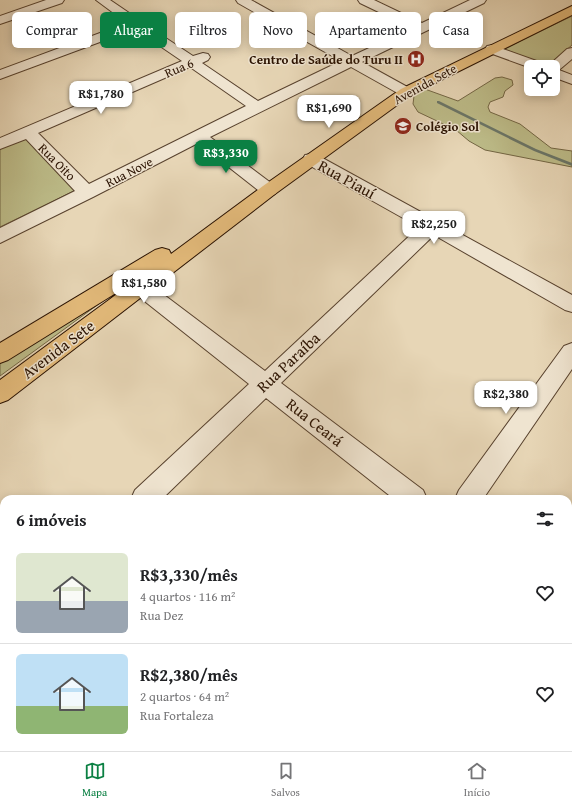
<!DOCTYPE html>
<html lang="pt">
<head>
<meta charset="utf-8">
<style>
	:root { --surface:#fff; --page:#f2f2f2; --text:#202124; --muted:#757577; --line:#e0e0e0; --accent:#0b8043 }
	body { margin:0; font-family:"Gentium Book Plus",serif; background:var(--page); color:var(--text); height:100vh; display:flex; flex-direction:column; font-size:15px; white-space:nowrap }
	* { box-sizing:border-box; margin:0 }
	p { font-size:13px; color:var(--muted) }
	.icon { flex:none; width:22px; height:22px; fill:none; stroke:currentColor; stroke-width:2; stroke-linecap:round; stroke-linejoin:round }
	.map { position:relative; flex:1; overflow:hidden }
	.side { position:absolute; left:0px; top:495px; width:572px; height:256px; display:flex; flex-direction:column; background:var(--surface); border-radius:12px 12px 0 0; box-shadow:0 2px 10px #0003 }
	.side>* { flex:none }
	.banner { position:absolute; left:12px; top:12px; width:548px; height:36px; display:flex; gap:8px }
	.buttons { position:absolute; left:524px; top:60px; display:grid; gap:8px }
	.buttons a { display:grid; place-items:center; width:36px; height:36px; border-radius:6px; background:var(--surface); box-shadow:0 2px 10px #0003; font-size:20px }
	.price { position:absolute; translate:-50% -34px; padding:0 9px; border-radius:8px; background:#fff; color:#222; font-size:13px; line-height:26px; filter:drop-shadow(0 1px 2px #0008) }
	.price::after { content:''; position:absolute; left:50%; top:24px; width:12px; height:9px; margin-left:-6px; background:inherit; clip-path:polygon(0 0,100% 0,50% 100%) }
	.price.selected { background:var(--accent); color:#fff }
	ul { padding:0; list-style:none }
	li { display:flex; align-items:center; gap:12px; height:100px; padding:0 16px }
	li+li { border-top:1px solid var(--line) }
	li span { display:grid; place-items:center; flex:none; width:112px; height:80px; border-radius:6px; color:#555 }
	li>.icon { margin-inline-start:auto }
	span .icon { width:48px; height:48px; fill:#fffc; stroke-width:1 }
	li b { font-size:17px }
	h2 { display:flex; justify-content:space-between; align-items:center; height:48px; padding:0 16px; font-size:17px }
	.tag { padding:0 14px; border-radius:6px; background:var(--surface); box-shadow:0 2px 10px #0003; font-size:14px; line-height:36px }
	.tag.selected { background:var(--accent); color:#fff }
	.tab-bar { display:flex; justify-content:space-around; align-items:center; height:56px; border-top:1px solid var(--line); background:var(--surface); font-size:11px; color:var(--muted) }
	.tab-bar a { display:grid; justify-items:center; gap:2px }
	.tab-bar .selected { color:var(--accent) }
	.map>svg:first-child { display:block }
	.green { fill:#bdbc89; stroke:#736644 }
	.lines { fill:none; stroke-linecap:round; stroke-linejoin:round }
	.stream { fill:#6b7668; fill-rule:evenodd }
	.minor-casing { stroke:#58422e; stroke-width:2 }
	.major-casing { stroke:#291100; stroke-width:2 }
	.minor { fill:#efe4d0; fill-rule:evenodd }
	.major { fill:#e4bb7b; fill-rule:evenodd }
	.labels { text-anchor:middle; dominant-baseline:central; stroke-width:3; stroke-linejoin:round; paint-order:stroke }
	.far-poi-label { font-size:13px; font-weight:bold; fill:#291100; stroke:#efe4d0; text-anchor:end }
	.far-street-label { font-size:13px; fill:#291100; stroke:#efe4d0 }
	.street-label { font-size:16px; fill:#291100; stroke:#efe4d0 }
</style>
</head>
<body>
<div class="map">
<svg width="572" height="751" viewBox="0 0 572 751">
	<rect width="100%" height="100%" fill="#e7d6b6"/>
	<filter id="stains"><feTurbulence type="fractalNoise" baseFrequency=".005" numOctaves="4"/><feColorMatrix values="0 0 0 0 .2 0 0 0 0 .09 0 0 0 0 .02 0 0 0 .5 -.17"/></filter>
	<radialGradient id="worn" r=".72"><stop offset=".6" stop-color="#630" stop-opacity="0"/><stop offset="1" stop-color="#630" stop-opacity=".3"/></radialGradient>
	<path class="green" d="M572,16V45L548,66L504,49Z
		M502,77L512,80L513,85L505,91L503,97L490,102L488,107L490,112L520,124L551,148L572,151V167L485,150L469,141L456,130L418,112L413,104L414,96L422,88L458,101L495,78Z
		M27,138L80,188L0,227V149Z
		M155,263L0,376V360Z"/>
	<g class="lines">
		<path class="stream" d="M437,101H439L536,149L572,163V166L534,151L437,103Z"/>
		<defs>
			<path id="minor" d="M46,0H64L62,3L0,24V16Z
				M96,0H110L138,19L147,16L151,17L153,20L151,23L146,25L193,56L203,53L208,54L210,57L208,60L202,63L258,101L341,61L238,3L236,0H251L352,56L412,28L360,3L358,0H374L422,23L470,0H486L484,3L362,62L411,89L413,92L411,95L406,96L401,95L351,67L210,137L275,186L278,190L275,194L269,196L263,194L198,143L93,197L0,243V228L75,191L26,139L0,149V138L182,61L135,29L0,79V70L127,23ZM190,67L246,106L89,184L38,133Z
				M492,45L545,64L547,67L567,49L572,48V59L559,70L572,75V84L553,77V67H531V68L487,52L485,49L487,46Z
				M311,154L317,155L572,295V312L565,310L434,235L281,383L423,490L427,499H394L266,398L162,499H131L135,490L249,384L133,292L130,287L133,282L140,279L147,282L265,371L419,227L305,163L303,159L305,155Z
				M572,343V369L483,499H455L459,490L564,346Z
				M568,605L572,606V636L568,635Z
				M4,620V650L0,651V621Z
				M262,747H296L298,751H264Z"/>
			<path id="major" d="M572,6V15L411,95L275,194L8,400L0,403V380L132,283L8,360L0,363V343L155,250L162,248L169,250L171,254L263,186L401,89Z"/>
		</defs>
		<use href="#minor" class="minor-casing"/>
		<use href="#major" class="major-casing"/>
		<use href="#minor" class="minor"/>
		<use href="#major" class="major"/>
	</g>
	<defs>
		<symbol id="hospital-disc" viewBox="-11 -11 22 22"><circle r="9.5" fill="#8f2418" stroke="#efe4d0"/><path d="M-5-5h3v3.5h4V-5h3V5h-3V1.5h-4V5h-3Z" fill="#fff"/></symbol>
		<symbol id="school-disc" viewBox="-11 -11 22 22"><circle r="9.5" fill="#8f2418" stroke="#efe4d0"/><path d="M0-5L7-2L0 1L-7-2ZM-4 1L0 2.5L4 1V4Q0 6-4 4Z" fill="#fff"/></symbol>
	</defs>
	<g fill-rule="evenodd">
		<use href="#hospital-disc" x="406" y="49" width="20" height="20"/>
		<use href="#school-disc" x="393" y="116" width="20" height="20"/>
	</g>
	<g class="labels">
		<g class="far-poi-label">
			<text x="403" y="59">Centro de Saúde do Turu II</text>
			<text x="416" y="126" text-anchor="start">Colégio Sol</text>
		</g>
		<g class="far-street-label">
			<text transform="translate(179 68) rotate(-23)">Rua 6</text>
			<text transform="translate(425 84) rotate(-29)">Avenida Sete</text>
			<text transform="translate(57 162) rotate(45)">Rua Oito</text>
			<text transform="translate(129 172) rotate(-27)">Rua Nove</text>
		</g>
		<g class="street-label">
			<text transform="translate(347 179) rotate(29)">Rua Piauí</text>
			<text transform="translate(58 349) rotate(-37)">Avenida Sete</text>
			<text transform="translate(288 362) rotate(-43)">Rua Paraíba</text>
			<text transform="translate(315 422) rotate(38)">Rua Ceará</text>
		</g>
	</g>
	<rect width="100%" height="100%" filter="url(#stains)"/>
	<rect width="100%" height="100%" fill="url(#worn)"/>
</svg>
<div class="buttons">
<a><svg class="icon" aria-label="locate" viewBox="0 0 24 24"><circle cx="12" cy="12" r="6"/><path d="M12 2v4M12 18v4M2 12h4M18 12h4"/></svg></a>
</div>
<b class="price" style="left:101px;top:115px">R$1,780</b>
<b class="price" style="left:329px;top:129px">R$1,690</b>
<b class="price selected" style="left:226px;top:174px">R$3,330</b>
<b class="price" style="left:434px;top:245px">R$2,250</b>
<b class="price" style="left:144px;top:304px">R$1,580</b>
<b class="price" style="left:506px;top:415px">R$2,380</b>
<div class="banner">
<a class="tag">Comprar</a>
<a class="tag selected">Alugar</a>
<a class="tag">Filtros</a>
<a class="tag">Novo</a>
<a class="tag">Apartamento</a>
<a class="tag">Casa</a>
</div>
<section class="side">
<h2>6 imóveis<svg class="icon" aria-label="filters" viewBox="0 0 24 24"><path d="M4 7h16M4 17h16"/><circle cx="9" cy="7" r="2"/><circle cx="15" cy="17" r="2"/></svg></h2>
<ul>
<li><span style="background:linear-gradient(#dfe7d0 60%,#9aa5b1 0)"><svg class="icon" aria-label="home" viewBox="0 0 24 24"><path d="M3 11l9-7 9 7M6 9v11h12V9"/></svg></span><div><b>R$3,330/mês</b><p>4 quartos · 116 m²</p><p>Rua Dez</p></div><svg class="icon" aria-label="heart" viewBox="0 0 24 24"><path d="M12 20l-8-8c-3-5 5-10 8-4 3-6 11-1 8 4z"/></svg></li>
<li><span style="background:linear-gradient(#bfe0f5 65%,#8fb573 0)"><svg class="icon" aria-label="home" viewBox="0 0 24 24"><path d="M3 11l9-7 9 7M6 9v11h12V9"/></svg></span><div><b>R$2,380/mês</b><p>2 quartos · 64 m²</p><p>Rua Fortaleza</p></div><svg class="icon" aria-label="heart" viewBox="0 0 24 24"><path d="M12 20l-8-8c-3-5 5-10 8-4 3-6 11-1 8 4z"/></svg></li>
</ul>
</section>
</div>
<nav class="tab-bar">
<a class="selected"><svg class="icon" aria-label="map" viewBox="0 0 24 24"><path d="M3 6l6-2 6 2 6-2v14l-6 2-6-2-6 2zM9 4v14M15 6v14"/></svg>Mapa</a>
<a><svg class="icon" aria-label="saved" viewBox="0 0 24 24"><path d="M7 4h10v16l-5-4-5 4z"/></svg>Salvos</a>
<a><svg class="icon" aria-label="home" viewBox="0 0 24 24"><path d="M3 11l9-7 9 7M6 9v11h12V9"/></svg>Início</a>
</nav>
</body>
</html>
